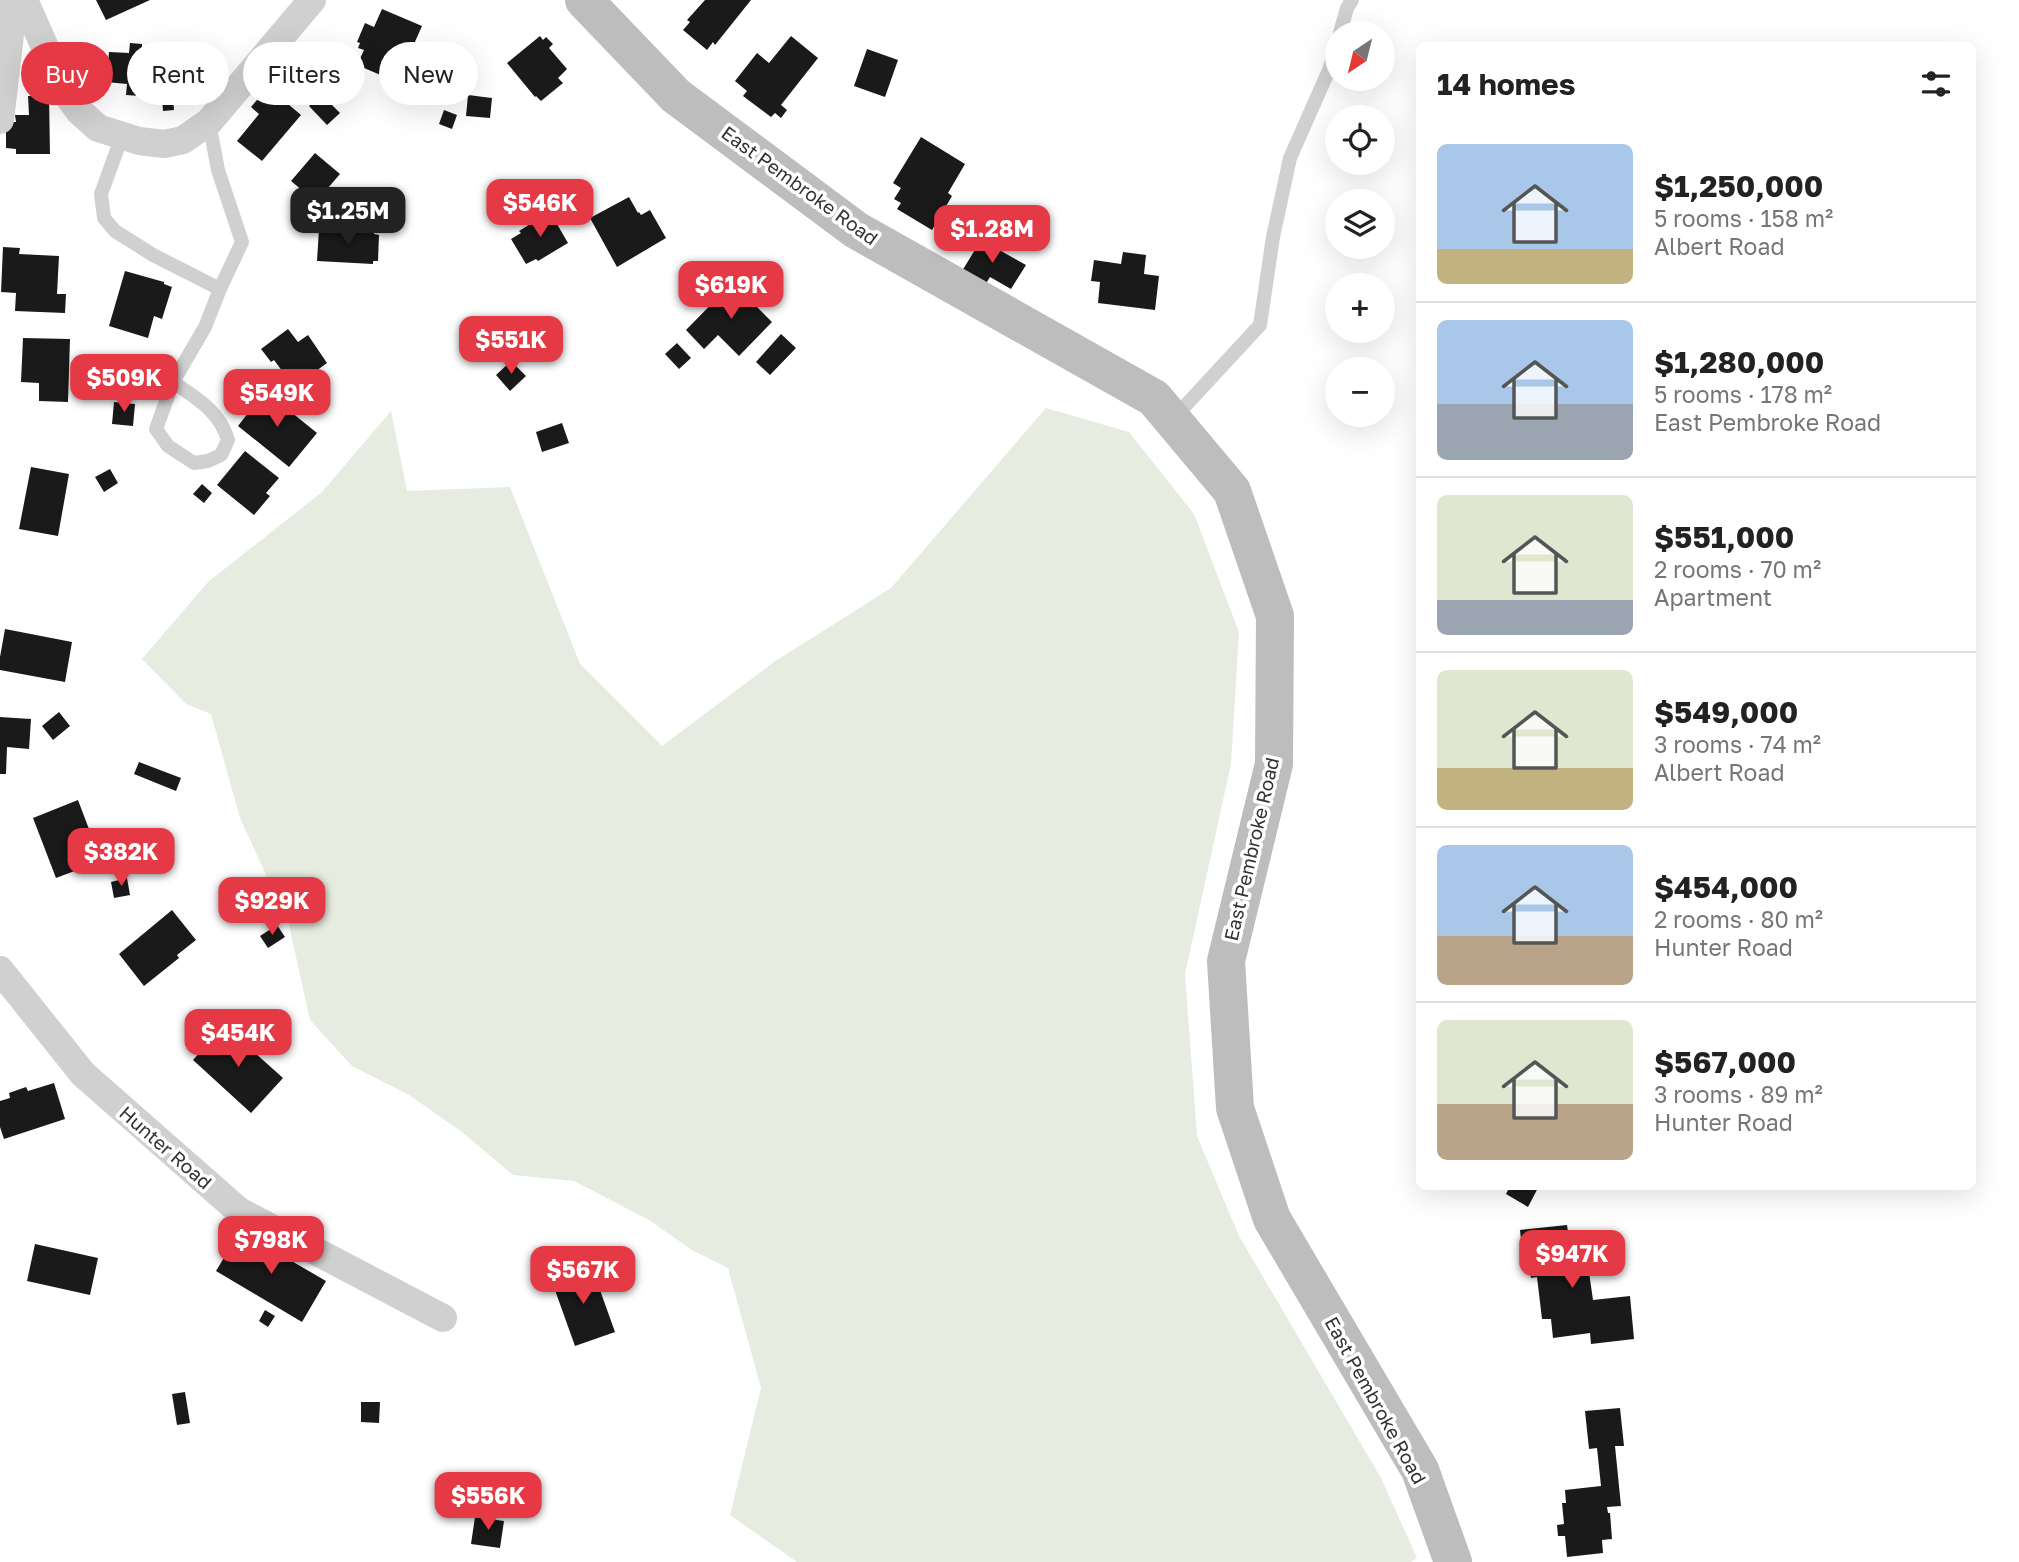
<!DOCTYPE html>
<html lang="en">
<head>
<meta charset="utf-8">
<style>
	:root { --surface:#fff; --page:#f2f2f2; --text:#222; --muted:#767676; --line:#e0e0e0; --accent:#e63946 }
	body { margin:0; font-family:"Golos Text",sans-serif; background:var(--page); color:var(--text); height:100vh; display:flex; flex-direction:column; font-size:26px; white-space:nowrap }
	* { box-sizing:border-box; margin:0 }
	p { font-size:23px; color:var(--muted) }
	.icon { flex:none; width:38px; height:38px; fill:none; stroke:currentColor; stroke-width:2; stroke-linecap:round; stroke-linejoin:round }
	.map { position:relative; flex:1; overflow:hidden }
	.details { position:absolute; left:1416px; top:42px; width:560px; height:1148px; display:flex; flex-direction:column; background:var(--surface); border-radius:10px; box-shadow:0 7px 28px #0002 }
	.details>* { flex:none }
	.hud { position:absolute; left:21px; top:42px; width:665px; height:63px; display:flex; gap:14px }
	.needle { width:46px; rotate:215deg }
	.buttons { position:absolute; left:1325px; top:21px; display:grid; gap:14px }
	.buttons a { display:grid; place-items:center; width:70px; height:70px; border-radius:50%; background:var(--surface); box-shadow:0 7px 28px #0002; font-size:35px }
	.price { position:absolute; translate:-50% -60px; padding:0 16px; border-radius:14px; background:var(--accent); color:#fff; font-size:23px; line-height:46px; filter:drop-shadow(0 2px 4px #0008) }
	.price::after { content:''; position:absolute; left:50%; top:42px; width:21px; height:16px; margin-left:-10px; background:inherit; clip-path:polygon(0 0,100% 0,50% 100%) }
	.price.selected { background:#222; color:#fff }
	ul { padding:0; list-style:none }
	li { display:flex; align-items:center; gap:21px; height:175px; padding:0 21px }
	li+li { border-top:2px solid var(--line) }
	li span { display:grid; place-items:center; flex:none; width:196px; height:140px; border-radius:10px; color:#555 }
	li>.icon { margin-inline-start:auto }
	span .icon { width:84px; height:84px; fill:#fffc; stroke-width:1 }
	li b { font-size:30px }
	h2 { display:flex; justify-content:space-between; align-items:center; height:84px; padding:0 21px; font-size:30px }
	.pill { padding:0 24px; border-radius:32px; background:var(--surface); box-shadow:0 7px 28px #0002; font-size:24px; line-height:63px }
	.pill.selected { background:var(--accent); color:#fff }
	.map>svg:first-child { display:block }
	.green { fill:#e6ecdf }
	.building { fill:#1a1a1a }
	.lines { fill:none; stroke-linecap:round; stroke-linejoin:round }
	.lane { stroke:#d0d0d0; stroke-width:14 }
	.street { stroke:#d0d0d0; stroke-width:28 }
	.secondary { stroke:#bdbdbd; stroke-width:38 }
	.labels { text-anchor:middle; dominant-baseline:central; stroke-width:7; stroke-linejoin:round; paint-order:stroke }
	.street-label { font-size:19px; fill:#333; stroke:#fff }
</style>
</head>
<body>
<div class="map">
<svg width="2019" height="1562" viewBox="0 0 2019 1562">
	<rect width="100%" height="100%" fill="#fff"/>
	<path class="green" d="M1046,408L1129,432L1194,514L1239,632L1231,764L1185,974L1197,1136L1239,1236L1381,1478L1417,1558L1410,1562H797L730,1515L761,1388L728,1268L692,1250L649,1220L574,1181L513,1175L462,1132L409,1095L352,1066L310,1020L289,925L240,818L211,714L186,704L142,659L208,582L322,492L391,411L407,491L510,487L580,664L662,746L774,662L891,588Z"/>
	<path class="building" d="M96,0H150L106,20Z
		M705,0H751L715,45L713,42L707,50L683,30L690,22L687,20Z
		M382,9L422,26L397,82L357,65L364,50L358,48L360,43L357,42L365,23L374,27Z
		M540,36L543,40L546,37L553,44L549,48L567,69L558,78L563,83L541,101L536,96L535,97L507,63Z
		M791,36L818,58L781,105L787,110L781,118L775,113L771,117L743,96L747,91L735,81L757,53L769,63Z
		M130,43L142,44V53L157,54L155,97L126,95L127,84L106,82L109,52L129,53Z
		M867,49L898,60L885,97L854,86Z
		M268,87L301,115L262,161L237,141L259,114L251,107Z
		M321,94L340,113L327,125L309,106Z
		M468,95L492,98L490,118L466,116Z
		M28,96H49L50,154H16V149L6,148V122H16L15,115H29Z
		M173,97L174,110L163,111L162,98Z
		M444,110L457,115L452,129L439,124Z
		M921,137L965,164L948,193L952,196L932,230L897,209L901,203L894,199L901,188L893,183Z
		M315,153L340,174L316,202L291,181Z
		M629,197L638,213L639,212L641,215L650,210L666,238L617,267L590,218Z
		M550,212L568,243L538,261L536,259L526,264L511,239L521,233L519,231Z
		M388,214L404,219L400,229L385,224Z
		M319,229L374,232V234L379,235L378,261H373V264L317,261Z
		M984,235L1004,246L1001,251L1026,265L1011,289L990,277L982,290L959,276Z
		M3,247L20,248L19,254L59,256L57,294H66L65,313L15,311L16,293L1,292Z
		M1123,252L1146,255L1144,274L1159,276L1155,310L1098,303L1100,282L1091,281L1094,260L1121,264Z
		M125,271L164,282V284L172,287L162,319L154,316L148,338L109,326Z
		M732,283L746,296L749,292L760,302L756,306L772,322L739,356L718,335L704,349L686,330Z
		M288,329L298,342L308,335L327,363L294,387L274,360L271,362L261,349Z
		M781,334L796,348L770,375L756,362Z
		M23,338L70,339L68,402L39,401V383L21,382Z
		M677,343L691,358L679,369L665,354Z
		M511,361L526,376L510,391L496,375Z
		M265,391L317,433L289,467L238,426Z
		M114,402L135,404L133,426L112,424Z
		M562,423L569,443L542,452L536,432Z
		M245,451L279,478L266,493L270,496L254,515L217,485Z
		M31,467L69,474L58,536L19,529Z
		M110,469L118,483L104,492L95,477Z
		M202,484L212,493L204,503L193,494Z
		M5,629L72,642L65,682L0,670V657Z
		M59,712L70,726L53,740L42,726Z
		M0,717L31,719L29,749L7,747L6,774H0Z
		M139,762L181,778L176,791L134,774Z
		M78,800L101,861L56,878L33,818Z
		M127,878L130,895L114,898L111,882Z
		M172,910L196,940L177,955L179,958L144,986L119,954Z
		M277,925L285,937L268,948L260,936Z
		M224,1025L283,1078L251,1113L193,1060Z
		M54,1083L65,1119L4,1139L0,1127V1101L10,1098L9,1093L26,1087L28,1091Z
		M1510,1186H1539L1528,1207L1506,1194Z
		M1567,1225L1573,1266L1588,1265L1593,1300L1630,1296L1634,1339L1591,1344L1590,1333L1553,1338L1551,1319H1542L1537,1277L1531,1278L1530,1266L1524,1267L1520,1230Z
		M240,1231L326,1281L302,1322L216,1271Z
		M35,1244L98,1258L90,1295L27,1281Z
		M591,1265L615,1332L575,1346L551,1279Z
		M265,1310L275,1316L268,1327L259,1321Z
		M185,1392L190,1423L177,1425L172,1394Z
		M361,1402H380L379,1423L361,1422Z
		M1620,1408L1624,1446H1615L1621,1506L1607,1507L1608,1513H1610L1612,1539L1602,1540L1603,1553L1567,1557L1565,1536H1558L1557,1525L1564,1524L1562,1503H1566L1565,1490L1601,1486L1597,1448L1589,1449L1585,1411Z
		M475,1517L504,1521L500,1548L471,1544Z"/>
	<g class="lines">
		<path class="lane" d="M1340,33L1347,8L1352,0
			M122,136L101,194L104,218L115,231L153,255L220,289
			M173,382C196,398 220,411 228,440L221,455L208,461L194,463L168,446L156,429L173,382L205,327L220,289L242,242L218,170L209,122
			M1173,419L1260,325L1273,237L1290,158L1329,70L1337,44"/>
		<path class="street" d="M24,0L64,90L79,111L98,128L139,141L164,144L183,140L209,122L312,0
			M0,120L14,0
			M0,970L83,1074L239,1211L443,1318"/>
		<path class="secondary" d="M584,0L676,96L856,230L1154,398L1232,491L1275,616L1274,764L1226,961L1235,1108L1272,1219L1420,1470L1453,1562"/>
	</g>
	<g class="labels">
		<g class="street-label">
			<text transform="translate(800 185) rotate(36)">East Pembroke Road</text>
			<text transform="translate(1251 849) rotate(-77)">East Pembroke Road</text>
			<text transform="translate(166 1147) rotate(41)">Hunter Road</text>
			<text transform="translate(1376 1400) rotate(61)">East Pembroke Road</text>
		</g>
	</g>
</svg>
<div class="buttons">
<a><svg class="needle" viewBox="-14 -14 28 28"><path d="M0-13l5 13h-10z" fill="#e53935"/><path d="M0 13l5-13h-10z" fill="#767676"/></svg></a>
<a><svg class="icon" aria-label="locate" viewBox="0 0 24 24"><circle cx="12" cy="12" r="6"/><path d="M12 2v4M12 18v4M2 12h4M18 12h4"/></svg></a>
<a><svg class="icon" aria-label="layers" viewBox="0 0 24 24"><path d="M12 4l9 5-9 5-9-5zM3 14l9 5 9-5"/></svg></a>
<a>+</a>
<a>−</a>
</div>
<b class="price" style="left:540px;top:239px">$546K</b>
<b class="price selected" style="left:348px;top:247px">$1.25M</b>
<b class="price" style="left:992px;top:265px">$1.28M</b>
<b class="price" style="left:731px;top:321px">$619K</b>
<b class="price" style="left:511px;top:376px">$551K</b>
<b class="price" style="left:124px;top:414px">$509K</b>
<b class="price" style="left:277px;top:429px">$549K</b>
<b class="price" style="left:121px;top:888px">$382K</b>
<b class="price" style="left:272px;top:937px">$929K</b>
<b class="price" style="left:238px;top:1069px">$454K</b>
<b class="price" style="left:271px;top:1276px">$798K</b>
<b class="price" style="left:1572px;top:1290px">$947K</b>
<b class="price" style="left:583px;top:1306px">$567K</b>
<b class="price" style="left:488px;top:1532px">$556K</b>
<div class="hud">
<a class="pill selected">Buy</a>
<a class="pill">Rent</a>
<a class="pill">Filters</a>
<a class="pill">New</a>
</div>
<section class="details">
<h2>14 homes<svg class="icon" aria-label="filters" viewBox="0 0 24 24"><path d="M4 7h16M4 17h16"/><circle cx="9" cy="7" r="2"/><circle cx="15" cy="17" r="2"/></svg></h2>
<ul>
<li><span style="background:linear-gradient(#a9c7e8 75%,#c2b280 0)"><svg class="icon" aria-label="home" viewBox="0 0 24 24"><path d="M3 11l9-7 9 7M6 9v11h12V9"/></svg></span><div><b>$1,250,000</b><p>5 rooms · 158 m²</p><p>Albert Road</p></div></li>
<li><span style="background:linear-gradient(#a9c7e8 60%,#9aa5b1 0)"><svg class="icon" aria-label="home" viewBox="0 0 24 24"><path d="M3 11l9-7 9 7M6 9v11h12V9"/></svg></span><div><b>$1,280,000</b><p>5 rooms · 178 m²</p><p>East Pembroke Road</p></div></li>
<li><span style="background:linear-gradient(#dfe7d0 75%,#9aa5b1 0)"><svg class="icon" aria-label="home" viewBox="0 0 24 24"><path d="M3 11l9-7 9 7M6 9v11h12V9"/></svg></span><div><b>$551,000</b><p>2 rooms · 70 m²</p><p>Apartment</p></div></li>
<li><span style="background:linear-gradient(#dfe7d0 70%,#c2b280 0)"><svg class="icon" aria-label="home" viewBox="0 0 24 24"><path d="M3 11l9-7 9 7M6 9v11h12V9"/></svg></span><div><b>$549,000</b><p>3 rooms · 74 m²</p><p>Albert Road</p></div></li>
<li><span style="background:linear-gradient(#a9c7e8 65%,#b9a48a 0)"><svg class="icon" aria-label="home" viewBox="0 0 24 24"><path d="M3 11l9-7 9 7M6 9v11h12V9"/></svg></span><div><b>$454,000</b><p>2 rooms · 80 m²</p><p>Hunter Road</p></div></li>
<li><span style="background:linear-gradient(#dfe7d0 60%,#b9a48a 0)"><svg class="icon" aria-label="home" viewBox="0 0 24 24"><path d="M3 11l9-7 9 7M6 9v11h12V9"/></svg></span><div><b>$567,000</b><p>3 rooms · 89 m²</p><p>Hunter Road</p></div></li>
</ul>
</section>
</div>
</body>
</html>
